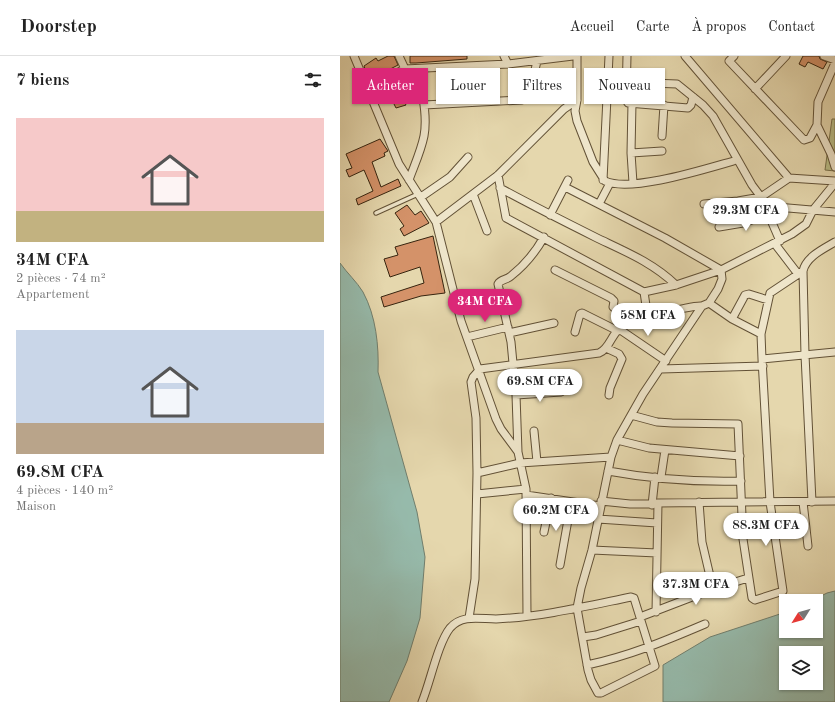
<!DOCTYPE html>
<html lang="fr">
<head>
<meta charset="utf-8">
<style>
	:root { --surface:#fff; --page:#f2f2f2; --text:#222; --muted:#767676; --line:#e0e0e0; --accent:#db2777 }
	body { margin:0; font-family:"Old Standard TT",serif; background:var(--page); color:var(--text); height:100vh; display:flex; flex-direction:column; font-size:15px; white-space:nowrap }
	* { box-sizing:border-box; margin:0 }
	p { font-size:13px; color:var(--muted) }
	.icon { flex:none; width:22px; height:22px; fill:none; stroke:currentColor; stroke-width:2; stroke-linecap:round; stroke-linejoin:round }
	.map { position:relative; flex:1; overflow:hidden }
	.drawer { display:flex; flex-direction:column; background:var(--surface); width:340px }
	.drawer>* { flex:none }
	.hud { position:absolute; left:12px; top:12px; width:380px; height:36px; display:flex; gap:8px }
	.needle { width:26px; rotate:233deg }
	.tools { position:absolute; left:439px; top:538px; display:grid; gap:8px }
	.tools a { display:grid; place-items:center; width:44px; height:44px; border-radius:0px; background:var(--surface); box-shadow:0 1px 3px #0004; font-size:20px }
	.price { position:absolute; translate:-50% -34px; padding:0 9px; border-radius:14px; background:#fff; color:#222; font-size:13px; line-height:26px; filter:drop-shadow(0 1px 2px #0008) }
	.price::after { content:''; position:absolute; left:50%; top:24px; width:12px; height:9px; margin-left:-6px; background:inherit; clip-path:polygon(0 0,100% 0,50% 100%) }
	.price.current { background:var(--accent); color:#fff }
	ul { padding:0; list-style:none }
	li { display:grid; align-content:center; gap:8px; height:212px; padding:0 16px }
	li span { display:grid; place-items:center; height:124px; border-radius:0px; color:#555 }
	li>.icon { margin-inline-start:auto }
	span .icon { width:72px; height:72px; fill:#fffc; stroke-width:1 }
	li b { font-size:17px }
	h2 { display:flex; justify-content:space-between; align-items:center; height:48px; padding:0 16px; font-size:17px }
	.pill { padding:0 14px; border-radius:0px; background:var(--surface); box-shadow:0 1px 3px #0004; font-size:14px; line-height:36px }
	.pill.current { background:var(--accent); color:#fff }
	header { display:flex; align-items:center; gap:24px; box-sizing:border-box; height:56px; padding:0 20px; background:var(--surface); border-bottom:1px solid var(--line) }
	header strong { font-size:19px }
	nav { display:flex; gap:22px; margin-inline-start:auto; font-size:14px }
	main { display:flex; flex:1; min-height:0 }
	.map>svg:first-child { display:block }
	.green { fill:#b9bd86; stroke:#78704a }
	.water { fill:#96baab; stroke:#707e6d; fill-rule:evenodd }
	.building { fill:#d49269; stroke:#36240f }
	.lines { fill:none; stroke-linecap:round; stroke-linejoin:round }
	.lane-casing { stroke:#625136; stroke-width:5.5 }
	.street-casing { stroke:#625136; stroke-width:9 }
	.lane { stroke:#eee5ca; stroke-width:3.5 }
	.street { stroke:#eee5ca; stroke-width:7 }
</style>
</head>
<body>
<header>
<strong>Doorstep</strong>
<nav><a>Accueil</a><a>Carte</a><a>À propos</a><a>Contact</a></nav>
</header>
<main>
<section class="drawer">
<h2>7 biens<svg class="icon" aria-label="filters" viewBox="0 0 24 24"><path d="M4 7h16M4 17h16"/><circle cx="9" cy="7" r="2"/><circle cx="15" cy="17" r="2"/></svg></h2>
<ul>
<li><span style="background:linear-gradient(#f6c9c9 75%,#c2b280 0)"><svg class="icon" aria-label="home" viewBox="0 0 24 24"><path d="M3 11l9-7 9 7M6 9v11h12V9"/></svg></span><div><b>34M CFA</b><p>2 pièces · 74 m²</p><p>Appartement</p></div></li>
<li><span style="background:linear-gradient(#c9d6e8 75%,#b9a48a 0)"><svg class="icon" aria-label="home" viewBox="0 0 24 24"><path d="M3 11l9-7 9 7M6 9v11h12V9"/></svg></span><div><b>69.8M CFA</b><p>4 pièces · 140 m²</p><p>Maison</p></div></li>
</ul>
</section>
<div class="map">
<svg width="495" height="646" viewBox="0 0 495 646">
	<rect width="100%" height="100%" fill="#e5d7ad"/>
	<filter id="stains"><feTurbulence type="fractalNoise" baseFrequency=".005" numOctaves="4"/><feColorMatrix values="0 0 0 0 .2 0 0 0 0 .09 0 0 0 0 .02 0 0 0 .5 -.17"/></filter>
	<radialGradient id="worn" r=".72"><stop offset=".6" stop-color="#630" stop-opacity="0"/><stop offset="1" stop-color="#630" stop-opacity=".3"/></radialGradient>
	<path class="green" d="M492,63H495V115L485,114Z"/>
	<path class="water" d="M0,207C7,217 17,226 23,236C36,260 39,290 38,316L77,456L85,501L80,562L67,605L49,646H0Z
		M495,535V646H323V609L370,581L446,556V575H476V545H471L487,537ZM446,597H476V627H446Z"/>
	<path class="building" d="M48,0H54L58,9L29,24L24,10L36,2L38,5Z
		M70,0H127V3L76,7H70Z
		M463,0H479L480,3L487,6L483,13L468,6L465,11L459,8Z
		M63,19L68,30L59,33L54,24Z
		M59,34L66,49L56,52L52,44L56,43L53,38Z
		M40,83L48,95L44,97L45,100L32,106L41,131L58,123L61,130L18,149L16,143L33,135L24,114L9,121L6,114L12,112L6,98Z
		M67,149L75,159L81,155L89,167L64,180L60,173L64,170L55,157Z
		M93,180L105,237L81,240L44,251L41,241L84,227L80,211L50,221L44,203L58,199L55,191Z"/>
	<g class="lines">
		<defs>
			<path id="lane" d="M36,157L78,138"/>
			<path id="street" d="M14,0L59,108L96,166L121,265L156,363L161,373L178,396L186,433L187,559
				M59,0L65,13
				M164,0L168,8
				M237,0V44L235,55L237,65L253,106L265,125C291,137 368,112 397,104
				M287,0L286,44L288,47L348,52L351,49L353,41
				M345,0L449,122
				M394,0L389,5L464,84L470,82L477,69L478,46L495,7
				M484,0L495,4
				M287,26L337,28L363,49L373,60L412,129L421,141L440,185
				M28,30L65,13L168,8L233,0
				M415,33L446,0
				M190,36L197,5
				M292,47L291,97L293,127
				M84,49L182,44
				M477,69L491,98L495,111
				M322,80L324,49
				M291,97L322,95
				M158,119L166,162L304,236L336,229L381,214L452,178L466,168L473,154L495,127
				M69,124C74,110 81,95 84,80C88,58 81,34 78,13
				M263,124L269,0
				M160,132C191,149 223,165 255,181C284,195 312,206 336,229
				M133,138L147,175
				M81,141L110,121L128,101
				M259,148L270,127
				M364,148L398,145L421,141L449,122L495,125
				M425,150L495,156
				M210,159L228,124
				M96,166L158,119L224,53L237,44
				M379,171L403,167L428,158
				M435,188L458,218
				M215,214L271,242L274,245L273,251L293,267
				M304,236L308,263
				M369,247L392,263L421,278
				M392,263L405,239L409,238L428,244
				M279,273L326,305
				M235,276L240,258L242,257L278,275
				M169,277L214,267
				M127,281L168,271
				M266,292L279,298L282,303L270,332L269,339
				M422,303L495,296
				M321,313L423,310
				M176,339L221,336
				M291,359L317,366L332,367L398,368L403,483L412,542L415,544L443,535L430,446L422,303L421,278L430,237L463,215
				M194,375L197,406
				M277,384L309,392L400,400
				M178,396L176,339L171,286L158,228C161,223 167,224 171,220C185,209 195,197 204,181
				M268,415C311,423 357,426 401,425
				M137,417L180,407L271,401
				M321,421L325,394
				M137,438L186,433
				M186,439L260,450
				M261,445L290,448H314L318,447L495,445
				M359,446L362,486L373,533
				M463,446L468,490
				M472,446L465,299L463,215C466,201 483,193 495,186
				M312,449L315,421
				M258,463L317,467
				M204,476L211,442
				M252,494L317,497
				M220,509L231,447
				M316,556L318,447
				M300,561L373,533L408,522
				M129,562L135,523L137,417L136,362L131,326L133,321L140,313L259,297C269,293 271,280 279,273C288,266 350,249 362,250
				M243,581L256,579L301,565
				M247,609C289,600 325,585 365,568
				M82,646C90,627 98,587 110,572C122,558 140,563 156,563C201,561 247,550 291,541L294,542L315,610L261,637H258L251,624L248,614L237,552L241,532L252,494L271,401L277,384L303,338L362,250L369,247L378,233L382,223L381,214L325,182L225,131"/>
		</defs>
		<use href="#lane" class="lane-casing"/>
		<use href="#street" class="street-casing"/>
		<use href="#lane" class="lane"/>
		<use href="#street" class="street"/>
	</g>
	<rect width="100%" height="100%" filter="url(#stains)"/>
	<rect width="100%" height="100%" fill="url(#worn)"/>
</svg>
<div class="tools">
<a><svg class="needle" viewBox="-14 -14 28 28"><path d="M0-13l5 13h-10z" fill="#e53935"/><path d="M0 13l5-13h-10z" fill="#767676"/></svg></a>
<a><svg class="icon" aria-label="layers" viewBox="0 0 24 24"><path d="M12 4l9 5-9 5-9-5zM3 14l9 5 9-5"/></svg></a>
</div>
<b class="price" style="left:406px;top:176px">29.3M CFA</b>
<b class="price current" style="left:145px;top:267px">34M CFA</b>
<b class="price" style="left:308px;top:281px">58M CFA</b>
<b class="price" style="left:200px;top:347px">69.8M CFA</b>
<b class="price" style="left:216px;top:476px">60.2M CFA</b>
<b class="price" style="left:426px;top:491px">88.3M CFA</b>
<b class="price" style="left:356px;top:550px">37.3M CFA</b>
<div class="hud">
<a class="pill current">Acheter</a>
<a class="pill">Louer</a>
<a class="pill">Filtres</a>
<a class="pill">Nouveau</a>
</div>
</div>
</main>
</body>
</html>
